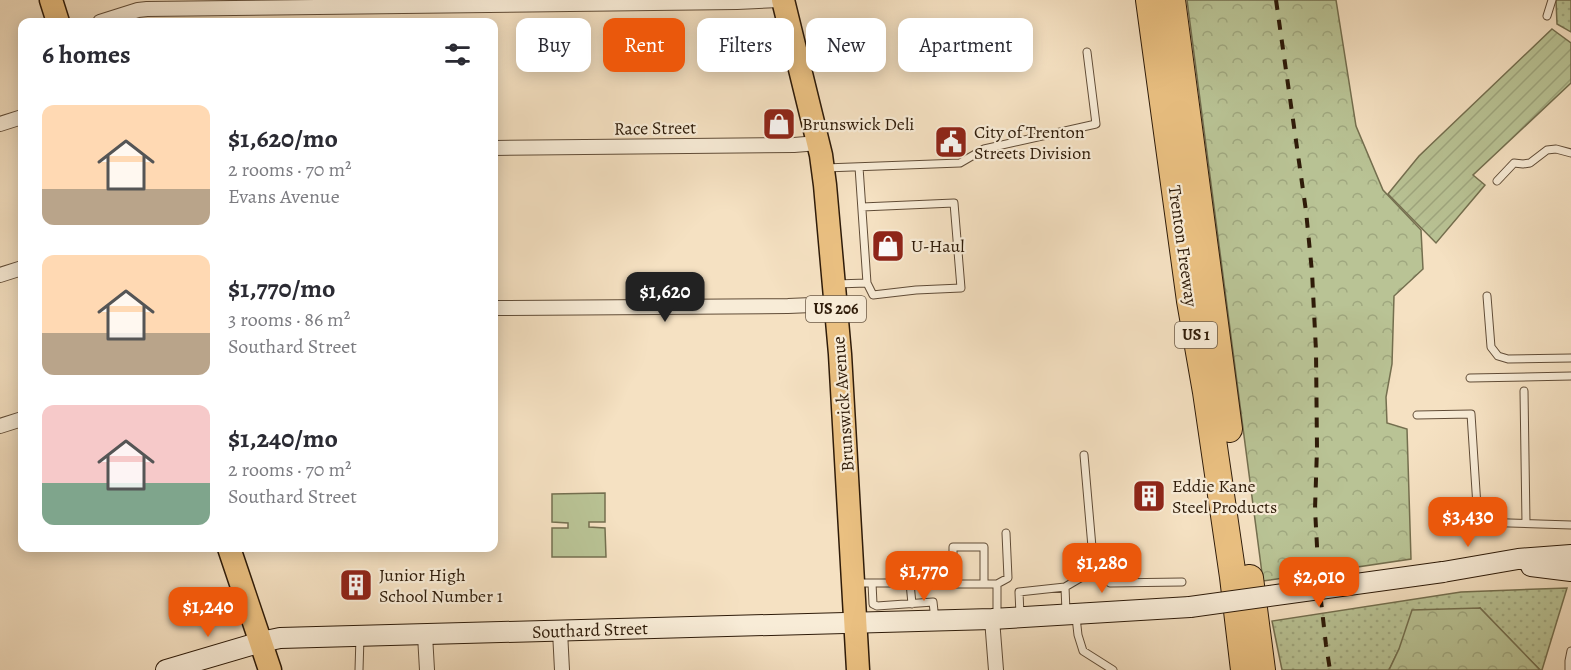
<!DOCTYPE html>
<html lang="en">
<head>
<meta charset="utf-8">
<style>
	:root { --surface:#fff; --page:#f7f7f7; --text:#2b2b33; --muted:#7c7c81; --accent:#ea580c }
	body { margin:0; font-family:Alegreya,serif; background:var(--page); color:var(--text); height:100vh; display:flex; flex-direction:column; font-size:22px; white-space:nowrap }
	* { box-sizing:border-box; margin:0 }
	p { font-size:20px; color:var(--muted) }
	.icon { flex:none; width:33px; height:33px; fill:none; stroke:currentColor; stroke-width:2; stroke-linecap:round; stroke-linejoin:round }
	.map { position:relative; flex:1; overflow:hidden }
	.sheet { position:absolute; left:18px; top:18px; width:480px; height:534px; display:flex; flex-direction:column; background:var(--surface); border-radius:12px; box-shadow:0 3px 15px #0003 }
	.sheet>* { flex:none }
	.guide { position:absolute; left:516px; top:18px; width:570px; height:54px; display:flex; gap:12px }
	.price { position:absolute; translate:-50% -51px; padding:0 14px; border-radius:12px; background:var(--accent); color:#fff; font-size:20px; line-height:39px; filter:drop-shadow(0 2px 3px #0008) }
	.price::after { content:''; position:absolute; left:50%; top:36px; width:18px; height:14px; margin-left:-9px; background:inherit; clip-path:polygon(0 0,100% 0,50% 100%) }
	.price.active { background:#222; color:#fff }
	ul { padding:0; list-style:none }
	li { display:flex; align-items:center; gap:18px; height:150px; padding:0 24px }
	li span { display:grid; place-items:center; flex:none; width:168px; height:120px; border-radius:12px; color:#555 }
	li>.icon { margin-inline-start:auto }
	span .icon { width:72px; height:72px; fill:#fffc; stroke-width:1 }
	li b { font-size:26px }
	h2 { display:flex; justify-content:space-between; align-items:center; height:72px; padding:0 24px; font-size:26px }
	.pill { padding:0 21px; border-radius:12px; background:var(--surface); box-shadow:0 3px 15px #0003; font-size:21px; line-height:54px }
	.pill.active { background:var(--accent); color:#fff }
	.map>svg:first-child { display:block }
	.grass { fill:url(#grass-dots); stroke:#746f4f; stroke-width:1.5 }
	.forest { fill:url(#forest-crowns); stroke:#746f4f; stroke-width:1.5 }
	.garden { fill:url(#garden-furrows); stroke:#746f4f; stroke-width:1.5 }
	.pitch { fill:#b9c395; stroke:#746f4f; stroke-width:1.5 }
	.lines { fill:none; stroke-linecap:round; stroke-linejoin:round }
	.lane-casing { stroke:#604c37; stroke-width:9 }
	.street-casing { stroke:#604c37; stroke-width:16 }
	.secondary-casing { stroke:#2e1b09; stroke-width:22 }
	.primary-casing { stroke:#2e1b09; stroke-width:25 }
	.highway-casing { stroke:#2e1b09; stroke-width:28 }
	.lane { stroke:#f8ecd7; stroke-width:7 }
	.street { stroke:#f8ecd7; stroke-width:14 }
	.secondary { stroke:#f8ecd7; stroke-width:20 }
	.primary { stroke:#eac081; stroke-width:22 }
	.highway { stroke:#eac081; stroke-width:26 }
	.rail { stroke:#2e1b09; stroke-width:4; stroke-dasharray:10 10; stroke-linecap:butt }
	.secondary-bridge-casing { stroke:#2e1b09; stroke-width:22; stroke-linecap:butt }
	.secondary-bridge { stroke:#f8ecd7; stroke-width:20 }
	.labels { text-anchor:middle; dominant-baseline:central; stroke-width:4.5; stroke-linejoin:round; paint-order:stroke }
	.shield { fill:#f8ecd7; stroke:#6b5a47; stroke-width:1.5 }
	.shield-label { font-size:16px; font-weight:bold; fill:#2e1b09 }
	.poi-label { font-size:18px; fill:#2e1b09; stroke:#f8ecd7; text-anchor:start }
	.street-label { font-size:18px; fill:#2e1b09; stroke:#f8ecd7 }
</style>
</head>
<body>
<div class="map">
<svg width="1571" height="670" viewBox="0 0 1571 670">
	<defs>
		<pattern id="grass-dots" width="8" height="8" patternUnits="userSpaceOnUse" patternTransform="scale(1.5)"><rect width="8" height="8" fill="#b9c395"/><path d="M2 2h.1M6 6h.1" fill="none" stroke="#9fa77f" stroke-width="1.8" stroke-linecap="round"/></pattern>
		<pattern id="forest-crowns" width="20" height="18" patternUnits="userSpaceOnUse" patternTransform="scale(1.5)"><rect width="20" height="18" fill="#b9c395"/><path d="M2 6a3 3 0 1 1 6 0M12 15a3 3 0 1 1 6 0" fill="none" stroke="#9fa77f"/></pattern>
		<pattern id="garden-furrows" width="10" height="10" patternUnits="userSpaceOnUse" patternTransform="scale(1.5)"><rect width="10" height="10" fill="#b9c395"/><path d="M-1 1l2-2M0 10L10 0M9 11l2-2" fill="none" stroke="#9fa77f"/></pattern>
	</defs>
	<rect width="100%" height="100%" fill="#f5e1c2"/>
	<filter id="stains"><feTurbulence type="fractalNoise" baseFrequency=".00333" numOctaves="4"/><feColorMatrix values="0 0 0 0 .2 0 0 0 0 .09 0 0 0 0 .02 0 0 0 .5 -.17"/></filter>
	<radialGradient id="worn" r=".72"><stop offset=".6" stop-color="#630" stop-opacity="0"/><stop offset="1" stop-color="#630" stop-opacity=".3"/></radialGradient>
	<path class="grass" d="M1556,0H1571V32L1557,24Z
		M1567,588L1542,670H1540L1480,608L1399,649L1389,670H1282L1272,621L1461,592Z"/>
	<path class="forest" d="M1187,0H1336L1356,126L1383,190L1421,230L1423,269L1394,296L1392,364L1386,397L1387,423L1407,429L1411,559L1263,581Z
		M1480,608L1540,670H1389L1399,649L1412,610Z"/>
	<path class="garden" d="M1552,29L1571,43V83L1473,175L1485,185L1436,243L1388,194L1419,156Z"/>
	<path class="pitch" d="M605,493V522H589V527L605,528L606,557H552V528H568V523L552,522V494Z"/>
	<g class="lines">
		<defs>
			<path id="lane" d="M1547,16L1552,0
				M825,168L960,163L984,149L1096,124L1087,52
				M1497,181L1514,163L1523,164L1530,163L1547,150L1556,149L1571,153
				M862,207L954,203L961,288L916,290L873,295L867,283
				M836,284L867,283L859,167
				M1487,296L1491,347L1498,356L1508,359L1571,358
				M1470,378L1571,376
				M1524,391L1526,523
				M1417,415L1471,414L1478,522L1571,525
				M1084,455L1094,570
				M855,583H910L912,604
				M872,583L873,604L877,606L933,602L935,620
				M984,584V547H953V584H997V616
				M997,584L1008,578L1006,533
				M1065,587L1066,612
				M1020,615L1019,592L1065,587L1094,570L1110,583L1182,582
				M1076,617L1078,635L1083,651L1113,670
				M359,670L360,637
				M1569,670V661L1571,651"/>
			<path id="street" d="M100,22L138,10L147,9L737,2L779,0
				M0,124L22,117
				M494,148L794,145L818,143
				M0,275L22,268
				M494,308L788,306L836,304
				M0,426L22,419
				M992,619L996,670
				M560,631L562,670
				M425,635L427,670"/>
			<path id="secondary" d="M1531,566L1571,571
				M1443,572L1518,559L1571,555
				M166,670L261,642L280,638L992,619L1190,607"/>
			<path id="primary" d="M51,0L58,22
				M783,0L821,155L825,185L840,354L858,670
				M229,548L270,670"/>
			<path id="highway" d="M1149,0L1190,301L1206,392L1233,577L1244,670
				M1172,0L1229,429
				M1250,578L1262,670"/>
		</defs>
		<use href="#lane" class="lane-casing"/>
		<use href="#street" class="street-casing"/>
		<use href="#secondary" class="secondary-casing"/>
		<use href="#primary" class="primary-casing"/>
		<use href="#highway" class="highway-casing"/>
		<use href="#lane" class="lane"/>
		<use href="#street" class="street"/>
		<use href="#secondary" class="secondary"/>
		<use href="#primary" class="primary"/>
		<use href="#highway" class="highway"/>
		<path class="rail" d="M1276,0L1306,211L1312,272L1316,351L1317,449L1315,509L1319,583L1326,645L1330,670"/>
		<defs>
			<path id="secondary-bridge" d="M1190,607L1443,572"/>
		</defs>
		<use href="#secondary-bridge" class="secondary-bridge-casing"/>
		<use href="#secondary-bridge" class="secondary-bridge"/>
	</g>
	<defs>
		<symbol id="shop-square" viewBox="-11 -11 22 22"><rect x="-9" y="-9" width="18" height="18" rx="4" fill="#8f2418" stroke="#f8ecd7"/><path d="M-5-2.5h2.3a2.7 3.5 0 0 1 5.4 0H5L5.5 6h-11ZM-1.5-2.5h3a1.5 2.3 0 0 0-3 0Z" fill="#fff"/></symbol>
		<symbol id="civic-square" viewBox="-11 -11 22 22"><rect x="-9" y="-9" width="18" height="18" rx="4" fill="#8f2418" stroke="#f8ecd7"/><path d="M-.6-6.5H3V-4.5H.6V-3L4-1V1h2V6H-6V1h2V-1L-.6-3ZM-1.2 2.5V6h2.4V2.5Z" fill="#fff"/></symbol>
		<symbol id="building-square" viewBox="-11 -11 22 22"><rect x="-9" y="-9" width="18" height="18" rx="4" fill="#8f2418" stroke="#f8ecd7"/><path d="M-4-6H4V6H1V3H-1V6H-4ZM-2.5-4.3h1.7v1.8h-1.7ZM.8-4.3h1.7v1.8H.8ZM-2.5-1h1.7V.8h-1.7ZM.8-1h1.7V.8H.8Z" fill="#fff"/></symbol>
	</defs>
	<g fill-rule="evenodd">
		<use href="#shop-square" x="760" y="105" width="38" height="38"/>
		<use href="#civic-square" x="932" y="123" width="38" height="38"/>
		<use href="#shop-square" x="869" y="227" width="38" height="38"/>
		<use href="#building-square" x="1130" y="477" width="38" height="38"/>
		<use href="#building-square" x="337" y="566" width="38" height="38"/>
	</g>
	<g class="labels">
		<g class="shield">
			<rect x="806" y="296" width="60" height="26" rx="4.5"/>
			<rect x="1175" y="322" width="42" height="26" rx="4.5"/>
		</g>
		<g class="shield-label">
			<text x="836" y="309">US 206</text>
			<text x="1196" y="335">US 1</text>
		</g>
		<g class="poi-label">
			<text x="802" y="124">Brunswick Deli</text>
			<text x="974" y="132">City of Trenton<tspan x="974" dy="21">Streets Division</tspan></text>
			<text x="911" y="246">U-Haul</text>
			<text x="1172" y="486">Eddie Kane<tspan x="1172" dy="21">Steel Products</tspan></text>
			<text x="379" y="575">Junior High<tspan x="379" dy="21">School Number 1</tspan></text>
		</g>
		<g class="street-label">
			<text transform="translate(655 128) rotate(-1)">Race Street</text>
			<text transform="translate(1183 246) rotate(82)">Trenton Freeway</text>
			<text transform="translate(843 404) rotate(-94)">Brunswick Avenue</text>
			<text transform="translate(590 630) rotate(-2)">Southard Street</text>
		</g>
	</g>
	<rect width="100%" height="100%" filter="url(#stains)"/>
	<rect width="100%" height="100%" fill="url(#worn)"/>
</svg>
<b class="price active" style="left:665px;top:323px">$1,620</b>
<b class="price" style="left:1468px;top:548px">$3,430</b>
<b class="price" style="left:1102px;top:594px">$1,280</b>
<b class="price" style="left:924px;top:602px">$1,770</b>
<b class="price" style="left:1319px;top:608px">$2,010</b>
<b class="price" style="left:208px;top:638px">$1,240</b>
<div class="guide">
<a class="pill">Buy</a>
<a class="pill active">Rent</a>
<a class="pill">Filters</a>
<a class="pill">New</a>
<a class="pill">Apartment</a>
</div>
<section class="sheet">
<h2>6 homes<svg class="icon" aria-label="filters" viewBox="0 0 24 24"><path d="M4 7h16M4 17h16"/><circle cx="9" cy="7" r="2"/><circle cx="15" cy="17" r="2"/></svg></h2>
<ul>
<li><span style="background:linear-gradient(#ffd9b3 70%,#b9a48a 0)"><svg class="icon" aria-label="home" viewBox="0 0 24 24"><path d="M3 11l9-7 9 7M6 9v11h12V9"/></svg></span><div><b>$1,620/mo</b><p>2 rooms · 70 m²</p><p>Evans Avenue</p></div></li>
<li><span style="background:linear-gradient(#ffd9b3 65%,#b9a48a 0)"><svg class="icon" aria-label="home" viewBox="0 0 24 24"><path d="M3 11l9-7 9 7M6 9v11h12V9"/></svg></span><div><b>$1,770/mo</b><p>3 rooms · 86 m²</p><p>Southard Street</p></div></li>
<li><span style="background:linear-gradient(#f6c9c9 65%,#7fa58c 0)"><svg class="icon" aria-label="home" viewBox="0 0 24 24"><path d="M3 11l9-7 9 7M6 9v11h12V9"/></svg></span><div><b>$1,240/mo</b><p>2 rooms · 70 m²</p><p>Southard Street</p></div></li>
</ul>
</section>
</div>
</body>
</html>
